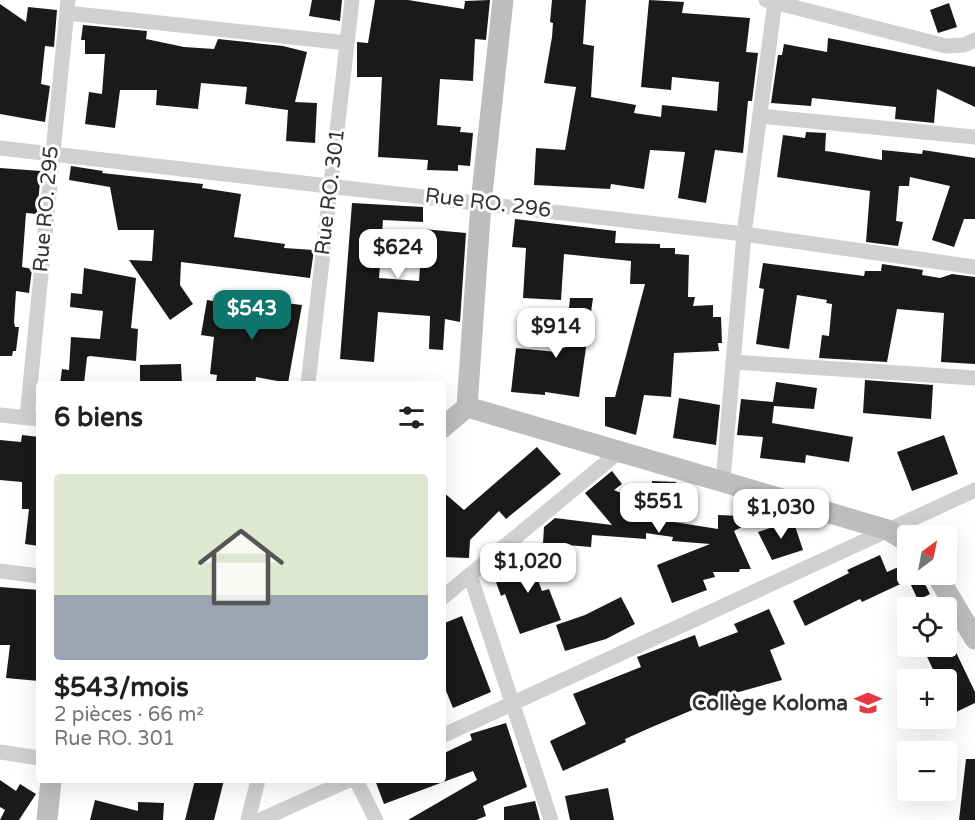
<!DOCTYPE html>
<html lang="fr">
<head>
<meta charset="utf-8">
<style>
	:root { --surface:#fff; --page:#f2f2f2; --text:#202124; --muted:#757577; --accent:#0f766e }
	body { margin:0; font-family:"Varela Round",sans-serif; background:var(--page); color:var(--text); height:100vh; display:flex; flex-direction:column; font-size:22px; white-space:nowrap }
	* { box-sizing:border-box; margin:0 }
	p { font-size:20px; color:var(--muted) }
	.icon { flex:none; width:33px; height:33px; fill:none; stroke:currentColor; stroke-width:2; stroke-linecap:round; stroke-linejoin:round }
	.map { position:relative; flex:1; overflow:hidden }
	.sheet { position:absolute; left:36px; top:381px; width:410px; height:402px; display:flex; flex-direction:column; background:var(--surface); border-radius:6px; box-shadow:0 6px 24px #0002 }
	.sheet>* { flex:none }
	.needle { width:39px; rotate:32deg }
	.controls { position:absolute; left:897px; top:525px; display:grid; gap:12px }
	.controls a { display:grid; place-items:center; width:60px; height:60px; border-radius:6px; background:var(--surface); box-shadow:0 6px 24px #0002; font-size:30px }
	.price { position:absolute; translate:-50% -51px; padding:0 14px; border-radius:12px; background:#fff; color:#222; font-size:20px; line-height:39px; filter:drop-shadow(0 2px 3px #0008) }
	.price::after { content:''; position:absolute; left:50%; top:36px; width:18px; height:14px; margin-left:-9px; background:inherit; clip-path:polygon(0 0,100% 0,50% 100%) }
	.price.current { background:var(--accent); color:#fff }
	ul { padding:0; list-style:none }
	li { display:grid; align-content:center; gap:12px; height:318px; padding:0 18px }
	li span { display:grid; place-items:center; height:186px; border-radius:6px; color:#555 }
	li>.icon { margin-inline-start:auto }
	span .icon { width:108px; height:108px; fill:#fffc; stroke-width:1 }
	li b { font-size:26px }
	h2 { display:flex; justify-content:space-between; align-items:center; height:72px; padding:0 18px; font-size:26px }
	.map>svg:first-child { display:block }
	.building { fill:#1a1a1a }
	.lines { fill:none; stroke-linecap:round; stroke-linejoin:round }
	.street { stroke:#d0d0d0; stroke-width:15 }
	.secondary { stroke:#bdbdbd; stroke-width:21 }
	.labels { text-anchor:middle; dominant-baseline:central; stroke-width:6; stroke-linejoin:round; paint-order:stroke }
	.street-label { font-size:21px; fill:#333; stroke:#fff }
	.poi-label { font-size:21px; font-weight:bold; fill:#333; stroke:#fff; text-anchor:end }
</style>
</head>
<body>
<div class="map">
<svg width="975" height="820" viewBox="0 0 975 820">
	<rect width="100%" height="100%" fill="#fff"/>
	<path class="building" d="M312,0H342L340,21L309,16Z
		M375,0H408L464,9L465,1L490,0L486,40L475,39L473,81L440,79L437,125L461,127L460,132L473,133L470,166L458,165V171L427,170L428,160L378,157L382,77H357V42L368,43Z
		M552,0H586L583,44L594,46L591,97L636,105L634,113L661,117L662,105L717,111L719,82L672,77L671,90L641,87L649,0L684,2L682,13L750,18L746,52L758,53L752,101H748L743,153L715,150L706,203L678,198L685,152L650,150L644,189L611,184L610,189L534,185L536,148L565,150L576,87L544,83L552,37L553,23L550,22Z
		M949,3L957,27L938,33L930,10Z
		M0,4L26,22L28,7L57,10L54,47L45,46L41,84L50,86L45,122L0,114Z
		M83,25L147,31L146,39L184,47L214,49L218,39L283,46L307,52L295,102L317,103L315,143L286,141L288,110L245,104L247,87L201,83L198,109L156,105L157,90H120L115,128L85,124L89,92L102,94L105,54H85V40H81Z
		M828,38L975,67V107L937,89L934,123L895,119L896,107L812,98L811,106L771,103L778,55H782L784,44L827,52Z
		M806,132L826,133L825,151L833,152L882,160V150L922,154L923,150L975,158V219H964L954,247L932,240L950,186L910,177L909,186H899L896,221L903,222L898,246L866,242L870,191L777,177L783,135L805,138Z
		M71,166L103,171L102,173L203,184L202,188L241,194L234,237L285,244L284,248L314,250L310,278L181,262L180,285L193,304L170,320L129,260L152,261L154,230H118L110,187L69,180Z
		M0,168L41,171L37,214L26,213L22,267L32,269L29,293L16,291L14,322L15,327H19L16,351H13L12,356H0Z
		M352,203L423,207V222L383,220L379,278L419,281L423,229L466,233L460,322L445,319L443,350L429,349L430,316L378,312L374,362L340,359Z
		M515,219L616,231L615,243L660,244V248H675V254L689,255L688,297H695L693,306L713,305V317H721L722,343H718L719,351L674,353L671,397L644,395L636,435L605,426V397H615L645,284H630L631,261L564,254L561,300L523,298L526,248L512,247Z
		M763,263L864,276L865,271H881L882,264L923,270L922,275L940,278L952,274L975,277V364L941,362L944,313L897,309L887,362L819,358L822,335L829,336L832,304L826,303L827,300L797,295L789,349L756,344L764,289L759,288Z
		M84,268L136,278L131,328L138,329L136,361L90,356L87,357L84,384H60L62,369L69,370L71,337L100,339L103,311L70,307L71,293L82,294Z
		M570,298H593L579,397L545,392V395L511,392L516,348L557,352L558,347L565,348Z
		M207,300L259,309L261,300L302,305L288,383L256,377L255,384H216L217,375L210,374L214,337L201,335Z
		M181,364L182,384H140V365Z
		M865,380L933,385L931,419L863,413Z
		M776,382L817,388L814,409L774,406L772,423L853,437L849,462L806,455L805,463L760,458L763,437L737,435L741,399L773,402Z
		M679,398L720,405L716,445L673,438Z
		M22,435L39,437V546L25,544L29,509H22V482L0,480V440L21,442Z
		M944,435L958,474L912,491L897,452Z
		M537,447L561,474L506,519L499,511L470,540L469,558L442,557V491L464,510Z
		M612,471L622,484L614,490L648,504L651,509L652,481L676,482L674,522L718,529V515L762,517L734,531L751,569H740L739,572H713L715,577L703,580L707,590L672,603L657,565L710,544L672,541L673,537L646,533V539L592,535L591,547L543,543L544,527L555,518L612,525L585,493Z
		M793,520L803,550L772,560L758,532Z
		M532,544L538,562L532,564L542,591L549,589L561,620L520,634L505,594L501,596L496,582L518,574L511,554Z
		M880,555L887,572L903,565L909,580L862,602L860,599L805,626L793,601L849,573L847,570Z
		M922,578L930,594L918,600L910,583Z
		M0,587L39,590V681L6,678L10,645H0Z
		M621,597L635,624L606,639L565,651L556,625L585,615Z
		M769,609L785,644L770,650L782,680L728,695L652,727L625,739L626,742L563,771L550,741L586,724L573,694L641,667L637,657L695,635L699,647L738,632L734,624Z
		M462,616L491,692L453,708L442,681V624Z
		M922,646H953L975,692V703L954,713L946,698V680H938Z
		M506,723L527,787L483,806L486,816L476,820H408L477,780L473,771L384,804L375,780H442V754L472,740L470,734Z
		M966,759H975V820H959Z
		M0,780L16,791L20,784L36,794L19,820H0L5,810L0,807Z
		M195,780H224L214,820H185Z
		M608,788L614,820H570L565,796Z
		M95,800L138,811V802L164,803L163,820H90Z
		M535,801L540,820H504V807Z"/>
	<g class="lines">
		<path class="street" d="M766,0L946,46L964,45L975,40
			M67,13L347,43
			M760,116L975,137
			M0,148L744,234L975,267
			M733,362L975,378
			M308,384L352,0
			M0,415L39,419
			M27,417L68,0
			M723,481L744,234L775,1
			M0,571L39,576
			M470,575L551,820
			M442,598L620,451
			M442,736L975,490
			M0,752L39,758
			M356,780L376,820
			M248,820L258,780
			M260,820L349,780"/>
		<path class="secondary" d="M503,0L481,203L467,407L888,530L908,542
			M442,428L467,407
			M936,574L975,639
			M47,820L51,780"/>
	</g>
	<defs>
		<symbol id="school-bare" viewBox="-9 -9 18 18"><path d="M0-5L7-2L0 1L-7-2ZM-4 1L0 2.5L4 1V4Q0 6-4 4Z" fill="#e63946" stroke="#fff" stroke-width="2.5" paint-order="stroke"/></symbol>
	</defs>
	<g fill-rule="evenodd">
		<use href="#school-bare" x="849" y="684" width="38" height="38"/>
	</g>
	<g class="labels">
		<g class="street-label">
			<text transform="translate(330 192) rotate(-83)">Rue RO. 301</text>
			<text transform="translate(488 203) rotate(7)">Rue RO. 296</text>
			<text transform="translate(46 209) rotate(-85)">Rue RO. 295</text>
		</g>
		<g class="poi-label">
			<text x="848" y="703">Collège Koloma</text>
		</g>
	</g>
</svg>
<div class="controls">
<a><svg class="needle" viewBox="-14 -14 28 28"><path d="M0-13l5 13h-10z" fill="#e53935"/><path d="M0 13l5-13h-10z" fill="#757577"/></svg></a>
<a><svg class="icon" aria-label="locate" viewBox="0 0 24 24"><circle cx="12" cy="12" r="6"/><path d="M12 2v4M12 18v4M2 12h4M18 12h4"/></svg></a>
<a>+</a>
<a>−</a>
</div>
<b class="price" style="left:398px;top:280px">$624</b>
<b class="price current" style="left:252px;top:341px">$543</b>
<b class="price" style="left:556px;top:359px">$914</b>
<b class="price" style="left:659px;top:534px">$551</b>
<b class="price" style="left:781px;top:540px">$1,030</b>
<b class="price" style="left:528px;top:594px">$1,020</b>
<section class="sheet">
<h2>6 biens<svg class="icon" aria-label="filters" viewBox="0 0 24 24"><path d="M4 7h16M4 17h16"/><circle cx="9" cy="7" r="2"/><circle cx="15" cy="17" r="2"/></svg></h2>
<ul>
<li><span style="background:linear-gradient(#dfe7d0 65%,#9aa5b1 0)"><svg class="icon" aria-label="home" viewBox="0 0 24 24"><path d="M3 11l9-7 9 7M6 9v11h12V9"/></svg></span><div><b>$543/mois</b><p>2 pièces · 66 m²</p><p>Rue RO. 301</p></div></li>
</ul>
</section>
</div>
</body>
</html>
